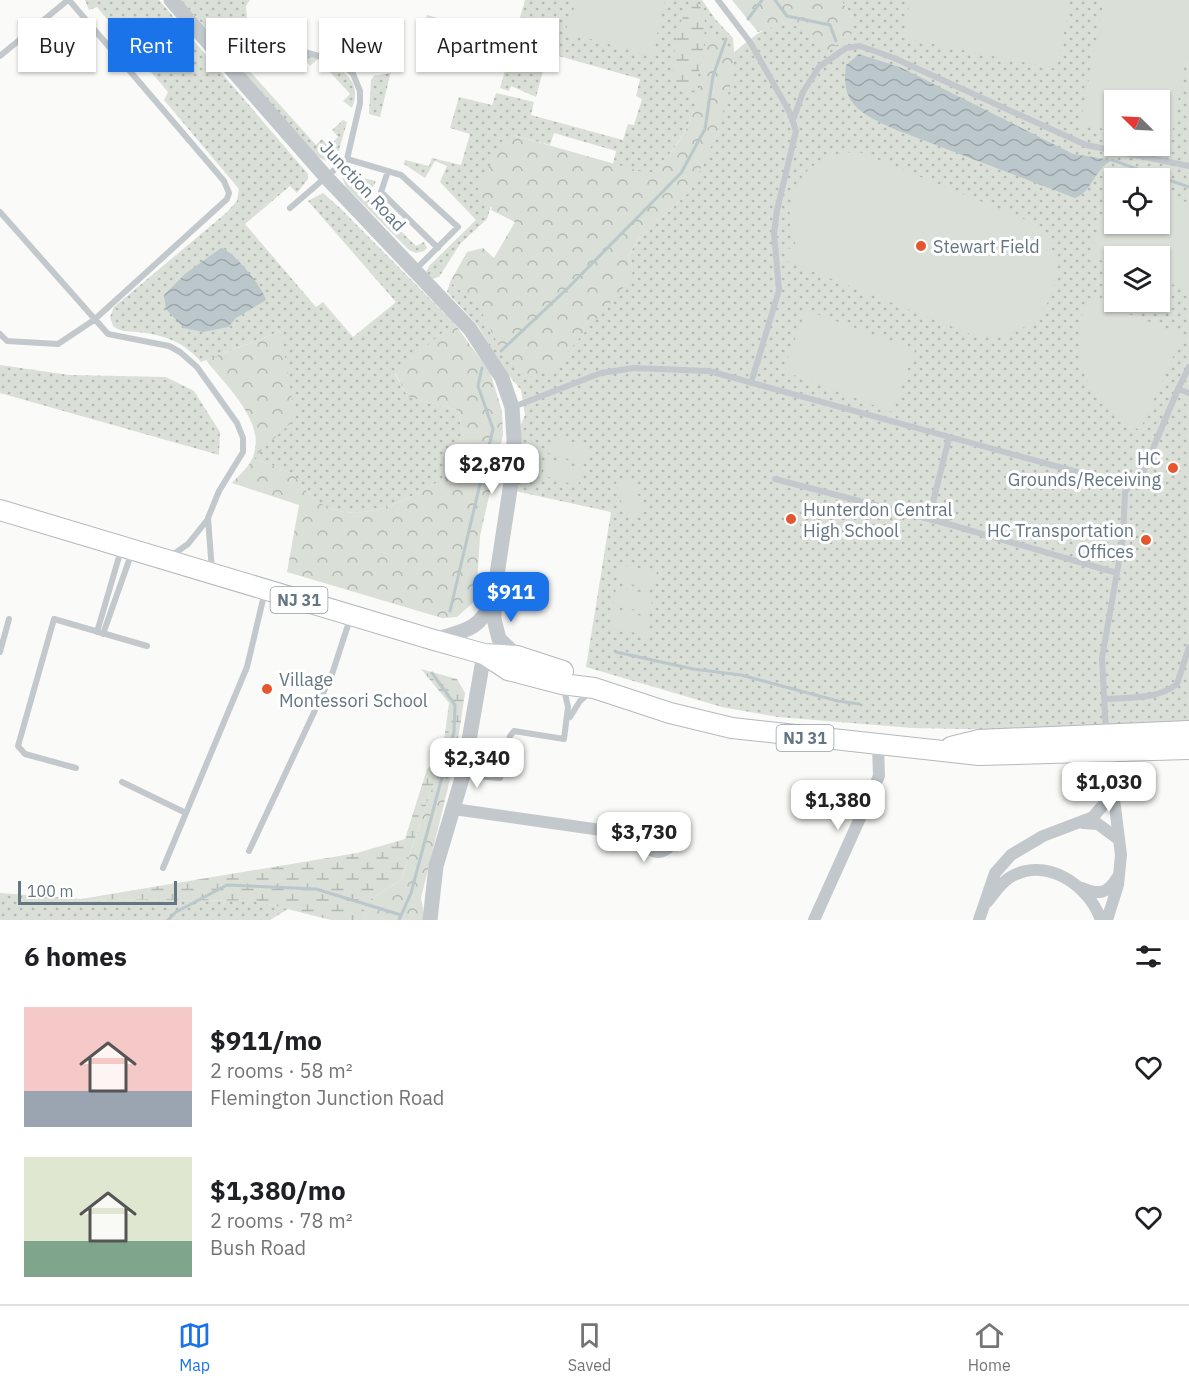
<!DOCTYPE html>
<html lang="en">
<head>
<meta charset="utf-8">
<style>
	:root { --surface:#fff; --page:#f2f2f2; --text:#202124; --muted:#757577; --line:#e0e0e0; --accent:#1a73e8 }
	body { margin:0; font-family:"IBM Plex Sans",sans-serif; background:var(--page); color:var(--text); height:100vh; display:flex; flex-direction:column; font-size:22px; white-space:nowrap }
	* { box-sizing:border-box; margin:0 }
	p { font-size:20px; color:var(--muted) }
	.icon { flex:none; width:33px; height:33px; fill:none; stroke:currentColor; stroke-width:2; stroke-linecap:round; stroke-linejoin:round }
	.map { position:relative; height:920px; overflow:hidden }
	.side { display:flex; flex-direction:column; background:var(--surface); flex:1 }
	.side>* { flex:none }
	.hud { position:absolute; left:18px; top:18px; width:600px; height:54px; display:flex; gap:12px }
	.needle { width:39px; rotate:294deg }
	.buttons { position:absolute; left:1104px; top:90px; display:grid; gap:12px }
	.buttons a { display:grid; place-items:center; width:66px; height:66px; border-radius:0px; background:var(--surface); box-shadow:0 2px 4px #0004; font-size:30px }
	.scale { position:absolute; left:18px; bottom:15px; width:159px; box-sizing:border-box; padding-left:6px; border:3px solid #657683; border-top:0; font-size:16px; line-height:21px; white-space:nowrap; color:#657683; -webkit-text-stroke:4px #fff; paint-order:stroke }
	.price { position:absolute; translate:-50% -51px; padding:0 14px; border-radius:12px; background:#fff; color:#222; font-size:20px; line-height:39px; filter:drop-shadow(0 2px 3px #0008) }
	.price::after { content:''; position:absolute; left:50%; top:36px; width:18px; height:14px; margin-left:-9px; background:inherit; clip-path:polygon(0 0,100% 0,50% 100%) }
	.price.active { background:var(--accent); color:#fff }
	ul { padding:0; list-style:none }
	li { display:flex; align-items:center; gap:18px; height:150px; padding:0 24px }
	li span { display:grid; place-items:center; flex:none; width:168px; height:120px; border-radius:0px; color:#555 }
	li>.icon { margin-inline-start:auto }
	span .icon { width:72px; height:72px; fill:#fffc; stroke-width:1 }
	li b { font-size:26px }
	h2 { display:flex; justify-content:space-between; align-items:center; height:72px; padding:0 24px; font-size:26px }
	.pill { padding:0 21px; border-radius:0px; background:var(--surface); box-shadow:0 2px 4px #0004; font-size:21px; line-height:54px }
	.pill.active { background:var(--accent); color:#fff }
	.tab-bar { display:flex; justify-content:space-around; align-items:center; height:84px; border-top:2px solid var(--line); background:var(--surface); font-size:16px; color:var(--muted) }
	.tab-bar a { display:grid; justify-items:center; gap:3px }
	.tab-bar .active { color:var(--accent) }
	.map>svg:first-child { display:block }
	.green { fill:url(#green-dots); fill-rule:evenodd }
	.forest { fill:url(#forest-crowns) }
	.wetland { fill:url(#wetland-marsh) }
	.pitch { fill:#dadfd7 }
	.water { fill:url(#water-waves) }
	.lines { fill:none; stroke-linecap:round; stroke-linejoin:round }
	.stream { stroke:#bbc7cb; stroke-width:3 }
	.trunk-casing { stroke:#b4b9bd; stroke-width:22 }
	.service { stroke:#c3c8cc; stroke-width:6 }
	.minor { stroke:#c3c8cc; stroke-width:12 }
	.tertiary { stroke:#c3c8cc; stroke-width:15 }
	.trunk { stroke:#fff; stroke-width:20 }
	.poi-dot { fill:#e4572e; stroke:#fff; stroke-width:2 }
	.labels { text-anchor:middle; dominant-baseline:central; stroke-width:6; stroke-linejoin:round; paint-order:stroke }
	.shield { fill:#fff; stroke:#939fa8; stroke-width:1.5 }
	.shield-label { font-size:16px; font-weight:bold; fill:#657683 }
	.street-label { font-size:18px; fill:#657683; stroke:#fff }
	.poi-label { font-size:18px; fill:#657683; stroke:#fff; text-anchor:start }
</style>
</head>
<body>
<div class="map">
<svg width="1189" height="920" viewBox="0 0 1189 920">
	<defs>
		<pattern id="green-dots" width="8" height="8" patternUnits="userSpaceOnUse" patternTransform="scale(1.5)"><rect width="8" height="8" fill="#dadfd7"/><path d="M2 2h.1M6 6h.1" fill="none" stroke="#b4b9b4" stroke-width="1.8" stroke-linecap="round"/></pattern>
		<pattern id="forest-crowns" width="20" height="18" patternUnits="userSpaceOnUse" patternTransform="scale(1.5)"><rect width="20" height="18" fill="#dadfd7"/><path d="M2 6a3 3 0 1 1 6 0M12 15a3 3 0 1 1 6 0" fill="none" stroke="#b4b9b4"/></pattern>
		<pattern id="wetland-marsh" width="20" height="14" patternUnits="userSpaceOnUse" patternTransform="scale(1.5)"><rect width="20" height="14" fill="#dadfd7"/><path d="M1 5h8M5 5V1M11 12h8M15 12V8" fill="none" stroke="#b4b9b4"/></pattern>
		<pattern id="water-waves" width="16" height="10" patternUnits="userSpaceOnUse" patternTransform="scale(1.5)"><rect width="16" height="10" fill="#bbc7cb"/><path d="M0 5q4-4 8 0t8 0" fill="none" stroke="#9ca6aa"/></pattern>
	</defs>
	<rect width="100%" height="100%" fill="#fafaf8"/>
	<path class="green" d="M85,0H159L308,174V179L297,193L290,186L245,224L316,307L323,302L353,337L396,302L308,201L323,193L340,208L454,323L395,374L408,397L458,410L468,464C426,488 361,537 313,498C305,491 300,479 291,474C281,467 265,463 253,458L281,331L201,362C183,341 164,335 137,332C128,331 120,332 113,326L110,317L114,307L226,213L237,201L239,189L164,100L168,92L134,52L126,54L130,47L97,7L89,10Z
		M180,0H250L246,6L247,18L267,24L266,30L242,25L223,34H212Z
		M525,0H702L716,20L733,38L734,53C753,35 782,11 810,30C817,35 823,46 829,52L852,17L841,0H1189V724L1074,731L913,728L778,717L722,707L586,667L611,512L515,491L521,424L525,415L521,390L502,367L478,326L447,292L450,282L479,305L633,271L628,257L637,241L691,190L733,53L703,63C700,113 683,145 646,178L613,164L616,151L554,133L550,145L513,135L487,219L460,244L439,277L431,279L426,272L429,266L476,220L440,182L447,166L435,161L425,178L404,164L405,160L429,166L432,158L461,165L470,134L450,128L459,97L492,105L496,93L534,102L531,115L623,140L628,124L634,125L642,99L636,96L640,79L548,53L536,97L511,86L509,91L500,88ZM1114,100H1160V146H1114ZM1114,178H1160V224H1114ZM1114,256H1160V302H1114Z
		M427,15L459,24L454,44L438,37H421Z
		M234,45L243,52L237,57L316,145L322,139L329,146L338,137L332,130L343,120L347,122L337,157L326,161L316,156L233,62L230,50Z
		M305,55C330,61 366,75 352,108L343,101L350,94L318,59L310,66L304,58Z
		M393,63L380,117L369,114L371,80L374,76L390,73Z
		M356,166L355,176L376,181L367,198L416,246L424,242L427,248L424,251L416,253L409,250L346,187L342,177L343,171Z
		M0,365L69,375L166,377L194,391L220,432L219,455L0,393Z
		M0,893L81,899L256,901L288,909L270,920H0Z"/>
	<path class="forest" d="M732,0H841L852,17L854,32L828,52L809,30L785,23L758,32Z
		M713,33L733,53L734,72L717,134L691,190L637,241L628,257L633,271L629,281L552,370L529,377L504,356L478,305L450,282L467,252L483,248L494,258L515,222L491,210L492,207L474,198L502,141L513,135L650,174C699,130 699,97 706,35Z
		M454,323L490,372L502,411L503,435L480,536L476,600L457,617L442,618L287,572L299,505L232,483C239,475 250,466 253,457C267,422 225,385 206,360L281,331L295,419L253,458C265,463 281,467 292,474C300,480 305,491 313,498C362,537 425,488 468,464L458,410L408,397L395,373Z
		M455,759L421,898L425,920H366L363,904L401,880L436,776Z"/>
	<path class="wetland" d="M693,0C697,3 703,9 704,14C708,29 698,79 694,95L688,97L673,81C674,50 674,26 693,0Z
		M421,669L457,679L465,693L455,759L436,776L401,880L363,904L366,920H331L256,901L81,899L357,853L405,839L427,769L442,755L449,703Z"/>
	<path class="pitch" d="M577,0H665L652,56L565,32Z
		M910,0H1070L1057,69L903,38Z
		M1104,0H1189V44L1170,143L1160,141V100H1114V131L1080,124Z
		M859,152L1024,219C1088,253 1049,351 973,335L784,260L788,248L799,252C774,201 801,152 859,152Z
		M1114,180V224H1160V193L1189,203V290L1160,280V256H1114V265L1089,256Z
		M1088,298L1183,335L1140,430C1086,406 1065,351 1088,298Z
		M806,310L915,350L892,412L783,371Z
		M553,436L589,447L584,464L548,453Z
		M547,458L583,469L578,486L542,475Z
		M629,477L646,511L630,519L613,485Z
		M620,565L657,571L654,588L617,582Z
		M616,588L653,594L650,612L613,606Z
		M612,611L649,617L647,635L610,628Z"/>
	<path class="water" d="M859,54L902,68L1073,154L1112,160C1093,171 1092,192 1075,198L894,129C862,114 840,105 846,65Z
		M221,248C233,250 263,288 266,300L236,318L228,327L203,332L184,328L166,309L164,295L185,274Z"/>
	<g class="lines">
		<path class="stream" d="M775,0L787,16L830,25L836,41
			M748,19L762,0
			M1112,160L1189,187
			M501,351L569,287L681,173L705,129L713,76L726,39
			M450,611L493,429L478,386L482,368
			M616,652L693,669L741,675L838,701L859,704
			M168,920L176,912L227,885L316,889L401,915
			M399,920L411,893L454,732L455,705L432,673"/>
		<defs>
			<path id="trunk" d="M0,510L434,640L484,654L517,656L563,671
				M484,654L508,670L562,684L594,688L670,713L732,728L979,755L1189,749
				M951,747L979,740L1189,731"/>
		</defs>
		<use href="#trunk" class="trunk-casing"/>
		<path class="service" d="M718,0L750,42L789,111L796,131L777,210L774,234L779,290L751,383
			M215,50L241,38L250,36L339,62L353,74L360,91V103L347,159L290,208
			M0,56L68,0
			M793,120L803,92L819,67L846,48L860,46L894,58L1086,145L1189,166
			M347,159L401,175L458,227L415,270
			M388,171L381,192L438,248
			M0,212L108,334L169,346L180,352L197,367L237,423L243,438V452L219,491L208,518L212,571
			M0,334L7,341L58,344L94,320L227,199L229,193L224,181L69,0
			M1178,389L1189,367
			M513,407L601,373L634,368L709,371L1121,484L1132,483L1141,477L1178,389L1189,393
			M949,438L933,502L948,524L1117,573
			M775,479L948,524
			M171,556L188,544L208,519
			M97,632L121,550
			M103,634L132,552
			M0,652L9,619
			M1105,699C1129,697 1157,700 1177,684L1189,647
			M570,717L580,701L589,693
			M1106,733L1102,658L1123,538L1125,492L1131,483
			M76,768L25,754L18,746L54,619L147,646
			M464,775L500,778L510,736L514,731L564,739L568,707L564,689
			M122,782L186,813
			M249,851L332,674L350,619
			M163,868L247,667L265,591"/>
		<path class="minor" d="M454,809L643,836
			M643 837a15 15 0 1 1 30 0a15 15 0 1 1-30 0Z
			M1083,823L1098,824L1118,839
			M1082,888C1098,895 1108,894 1117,878
			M987,902C993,895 1001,883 1009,878C1045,855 1089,885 1101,920
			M814,920L879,776L878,745
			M979,920L995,873L1011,855L1043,836L1093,817L1115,791
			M1107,920L1118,885L1121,855L1108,751"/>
		<path class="tertiary" d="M171,0L326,177L470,329L502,378L512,407L514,439L512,476L494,594V619L499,639L517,656
			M434,640C463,631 480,631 492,600
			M430,920L436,866L463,775L484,654"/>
		<use href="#trunk" class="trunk"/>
	</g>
	<g class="poi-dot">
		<circle cx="921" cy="246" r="6"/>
		<circle cx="1173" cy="468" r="6"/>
		<circle cx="791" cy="519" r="6"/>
		<circle cx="1146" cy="540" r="6"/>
		<circle cx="267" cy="689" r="6"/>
	</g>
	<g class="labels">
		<g class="shield">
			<rect x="270.5" y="587" width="57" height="26" rx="4.5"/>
			<rect x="776.5" y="725" width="57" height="26" rx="4.5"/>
		</g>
		<g class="shield-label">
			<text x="299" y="600">NJ 31</text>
			<text x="805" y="738">NJ 31</text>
		</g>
		<g class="street-label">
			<text transform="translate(363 186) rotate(47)">Junction Road</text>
		</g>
		<g class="poi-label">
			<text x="933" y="246">Stewart Field</text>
			<text x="1161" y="458" text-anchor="end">HC<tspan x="1161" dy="21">Grounds/Receiving</tspan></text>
			<text x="803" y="509">Hunterdon Central<tspan x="803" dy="21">High School</tspan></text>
			<text x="1134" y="530" text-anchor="end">HC Transportation<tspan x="1134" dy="21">Offices</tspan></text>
			<text x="279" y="679">Village<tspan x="279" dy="21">Montessori School</tspan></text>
		</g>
	</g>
</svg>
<div class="buttons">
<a><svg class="needle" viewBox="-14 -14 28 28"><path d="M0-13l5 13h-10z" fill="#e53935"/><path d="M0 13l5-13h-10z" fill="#757577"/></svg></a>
<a><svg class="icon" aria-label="locate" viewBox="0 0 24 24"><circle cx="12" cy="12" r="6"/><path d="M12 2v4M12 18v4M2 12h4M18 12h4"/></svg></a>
<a><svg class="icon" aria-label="layers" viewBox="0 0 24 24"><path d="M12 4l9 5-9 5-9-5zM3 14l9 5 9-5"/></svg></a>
</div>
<div class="scale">100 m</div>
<b class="price" style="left:492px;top:495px">$2,870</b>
<b class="price active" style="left:511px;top:623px">$911</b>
<b class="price" style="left:477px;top:789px">$2,340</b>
<b class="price" style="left:1109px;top:813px">$1,030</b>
<b class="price" style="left:838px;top:831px">$1,380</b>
<b class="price" style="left:644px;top:863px">$3,730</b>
<div class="hud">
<a class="pill">Buy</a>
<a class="pill active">Rent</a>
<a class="pill">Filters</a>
<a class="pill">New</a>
<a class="pill">Apartment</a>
</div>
</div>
<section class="side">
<h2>6 homes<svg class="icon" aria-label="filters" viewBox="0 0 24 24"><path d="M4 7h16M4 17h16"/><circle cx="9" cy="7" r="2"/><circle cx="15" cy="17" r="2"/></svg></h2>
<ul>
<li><span style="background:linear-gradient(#f6c9c9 70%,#9aa5b1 0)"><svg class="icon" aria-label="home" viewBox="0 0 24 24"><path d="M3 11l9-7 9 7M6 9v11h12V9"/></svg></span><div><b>$911/mo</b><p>2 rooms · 58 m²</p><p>Flemington Junction Road</p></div><svg class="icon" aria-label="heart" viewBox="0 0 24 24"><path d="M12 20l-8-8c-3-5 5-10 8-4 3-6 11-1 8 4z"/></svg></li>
<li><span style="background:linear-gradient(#dfe7d0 70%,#7fa58c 0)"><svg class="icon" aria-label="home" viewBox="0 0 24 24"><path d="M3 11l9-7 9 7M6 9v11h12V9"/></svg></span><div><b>$1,380/mo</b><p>2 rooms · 78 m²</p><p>Bush Road</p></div><svg class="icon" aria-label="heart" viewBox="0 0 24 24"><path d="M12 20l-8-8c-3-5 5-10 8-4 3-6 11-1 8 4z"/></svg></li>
</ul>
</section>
<nav class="tab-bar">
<a class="active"><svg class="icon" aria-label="map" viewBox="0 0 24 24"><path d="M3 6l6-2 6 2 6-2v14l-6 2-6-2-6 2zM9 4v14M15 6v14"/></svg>Map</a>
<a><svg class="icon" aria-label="saved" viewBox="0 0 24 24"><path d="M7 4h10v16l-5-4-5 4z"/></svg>Saved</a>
<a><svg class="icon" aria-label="home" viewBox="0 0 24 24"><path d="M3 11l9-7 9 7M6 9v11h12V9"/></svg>Home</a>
</nav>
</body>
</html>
